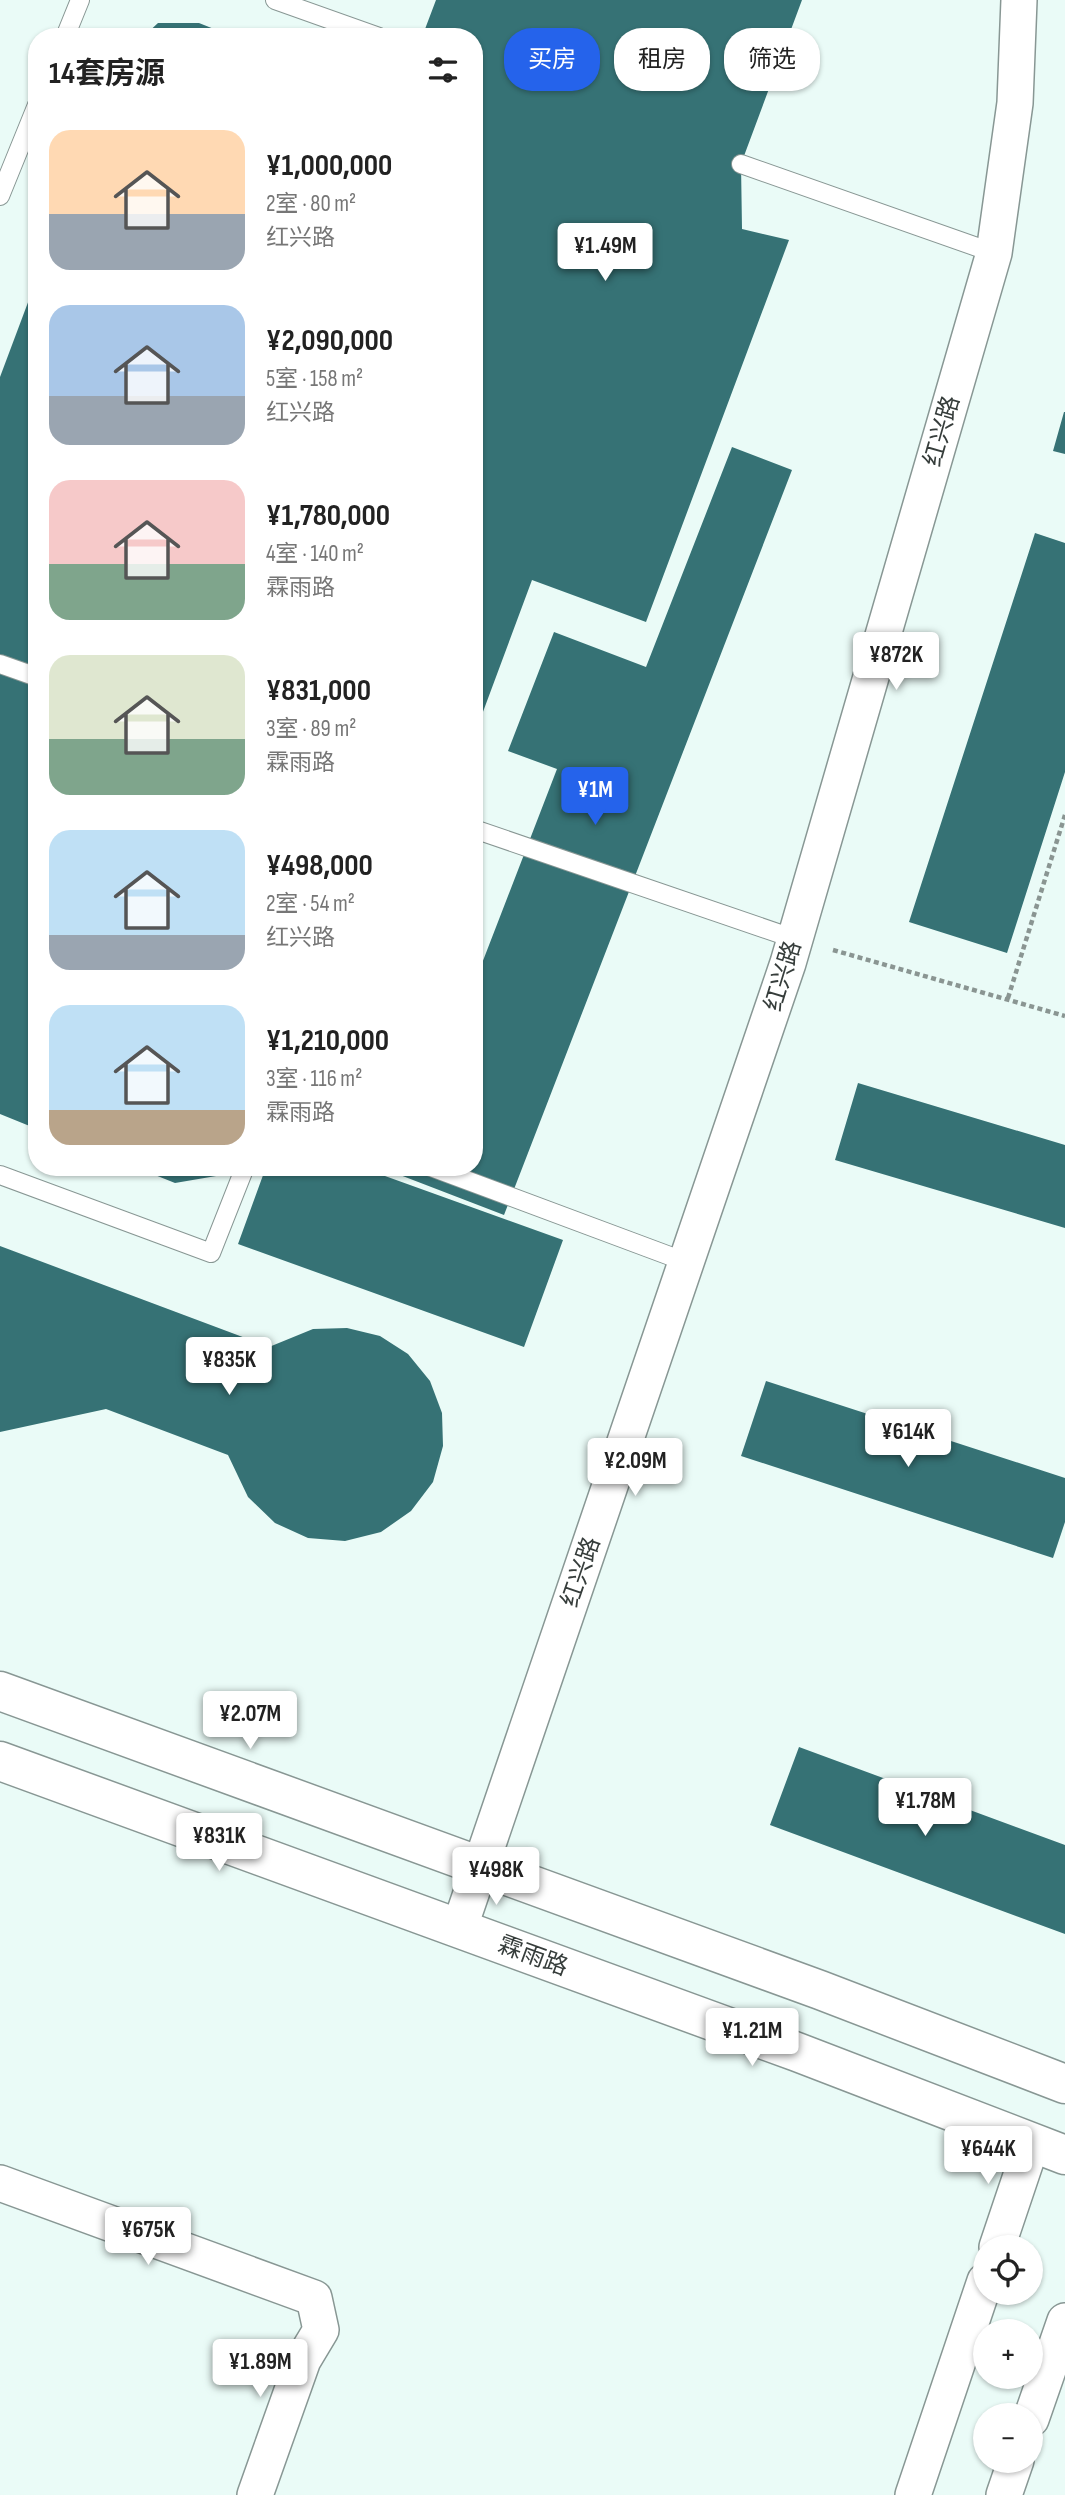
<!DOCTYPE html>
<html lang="zh">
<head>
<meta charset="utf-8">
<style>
	:root { --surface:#fff; --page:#f2f2f2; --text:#222; --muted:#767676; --accent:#2563eb }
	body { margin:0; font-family:"Sofia Sans Condensed","Noto Sans SC",sans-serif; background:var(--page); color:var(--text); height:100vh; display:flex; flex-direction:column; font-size:26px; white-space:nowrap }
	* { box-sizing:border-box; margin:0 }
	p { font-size:23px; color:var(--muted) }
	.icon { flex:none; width:38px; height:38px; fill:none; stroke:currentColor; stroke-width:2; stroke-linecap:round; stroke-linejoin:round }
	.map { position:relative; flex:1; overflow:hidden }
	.drawer { position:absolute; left:28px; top:28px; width:455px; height:1148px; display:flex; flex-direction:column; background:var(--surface); border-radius:28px; box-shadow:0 2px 5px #0004 }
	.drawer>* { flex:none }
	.guide { position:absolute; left:504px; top:28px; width:455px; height:63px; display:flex; gap:14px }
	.fabs { position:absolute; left:973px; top:2235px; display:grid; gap:14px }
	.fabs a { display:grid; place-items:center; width:70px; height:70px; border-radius:50%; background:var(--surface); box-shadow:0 2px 5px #0004; font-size:35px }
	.price { position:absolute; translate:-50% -60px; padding:0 16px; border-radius:7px; background:#fff; color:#222; font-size:23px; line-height:46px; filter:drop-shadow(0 2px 4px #0008) }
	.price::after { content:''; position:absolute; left:50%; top:42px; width:21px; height:16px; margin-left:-10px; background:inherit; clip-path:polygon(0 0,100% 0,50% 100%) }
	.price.on { background:var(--accent); color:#fff }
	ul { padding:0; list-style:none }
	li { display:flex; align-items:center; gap:21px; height:175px; padding:0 21px }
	li span { display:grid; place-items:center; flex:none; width:196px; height:140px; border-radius:21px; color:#555 }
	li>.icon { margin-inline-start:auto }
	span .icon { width:84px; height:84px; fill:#fffc; stroke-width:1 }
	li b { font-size:30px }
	h2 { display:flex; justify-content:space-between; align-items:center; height:84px; padding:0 21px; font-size:30px }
	.tag { padding:0 24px; border-radius:28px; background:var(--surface); box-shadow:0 2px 5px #0004; font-size:24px; line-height:63px }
	.tag.on { background:var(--accent); color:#fff }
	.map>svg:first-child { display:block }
	.building { fill:#367275 }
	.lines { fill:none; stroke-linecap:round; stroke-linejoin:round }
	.service-casing { stroke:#889794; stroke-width:20 }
	.minor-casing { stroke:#889794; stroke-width:38 }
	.secondary-casing { stroke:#889794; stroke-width:41 }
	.path { stroke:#8a9592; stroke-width:4.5; stroke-dasharray:5 3.5; stroke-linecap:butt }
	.service { stroke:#fff; stroke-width:18 }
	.minor { stroke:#fff; stroke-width:35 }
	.secondary { stroke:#fff; stroke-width:38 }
	.labels { text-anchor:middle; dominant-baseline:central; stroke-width:7; stroke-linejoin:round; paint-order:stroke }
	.street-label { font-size:24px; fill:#363d3b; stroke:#fff }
</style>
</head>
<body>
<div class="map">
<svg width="1065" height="2495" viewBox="0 0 1065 2495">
	<rect width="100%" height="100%" fill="#eafbf7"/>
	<path class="building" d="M436,0H802L741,164L742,229L789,240L646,622L532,580L474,736V37H422Z
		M158,23H199L234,37H143Z
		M36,281L37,1129L0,1114V377Z
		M1064,412H1065V454L1053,451Z
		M732,447L792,470L504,1215L400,1175L403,1167H474V984L557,769L508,751L554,632L646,667Z
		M1035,533L1065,543V772L1007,953L909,922Z
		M858,1083L1065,1145V1228L835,1160Z
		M135,1167H229L222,1175L175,1183Z
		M266,1167H360L563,1240L524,1347L238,1244Z
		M0,1246L269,1347L313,1329L347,1328L380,1336L408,1354L430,1381L442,1413L443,1446L433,1482L411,1511L381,1532L345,1541L308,1538L275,1523L248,1497L228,1455L106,1409L0,1432Z
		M766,1381L1065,1478V1522L1053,1558L741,1456Z
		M799,1747L1065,1845V1934L770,1825Z"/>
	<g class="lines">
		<defs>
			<path id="service" d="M275,0L379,37
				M65,37L80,0
				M741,164L994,253
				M0,196L37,105
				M0,664L37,677
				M474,829L795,939
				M431,1167L686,1262
				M0,1175L211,1253L245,1167"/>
			<path id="minor" d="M459,1929L788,963L994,253L1015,103L1019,0
				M0,2183L314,2298L321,2330L303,2360L255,2495
				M997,2247L1032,2143
				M1031,2419L1065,2321
				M913,2495L985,2281
				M1004,2495L1016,2460"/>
			<path id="secondary" d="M0,1691L820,1990L1065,2084
				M0,1761L797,2052L1065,2155"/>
		</defs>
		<use href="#service" class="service-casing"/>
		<use href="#minor" class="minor-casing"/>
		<use href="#secondary" class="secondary-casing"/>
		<path class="path" d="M833,950L1065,1016
			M1008,998L1065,815"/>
		<use href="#service" class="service"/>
		<use href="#minor" class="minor"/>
		<use href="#secondary" class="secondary"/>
	</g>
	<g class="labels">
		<g class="street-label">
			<text transform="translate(942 431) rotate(-74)">红兴路</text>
			<text transform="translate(783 976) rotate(-73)">红兴路</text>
			<text transform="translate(581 1572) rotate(-71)">红兴路</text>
			<text transform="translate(533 1956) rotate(20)">霖雨路</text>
		</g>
	</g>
</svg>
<div class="fabs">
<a><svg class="icon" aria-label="locate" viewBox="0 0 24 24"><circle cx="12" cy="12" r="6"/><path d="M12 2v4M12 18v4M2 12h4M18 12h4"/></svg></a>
<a>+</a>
<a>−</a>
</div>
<b class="price" style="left:605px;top:283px">¥1.49M</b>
<b class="price" style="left:896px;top:692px">¥872K</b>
<b class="price on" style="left:595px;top:827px">¥1M</b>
<b class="price" style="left:229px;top:1397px">¥835K</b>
<b class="price" style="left:908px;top:1469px">¥614K</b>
<b class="price" style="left:635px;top:1498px">¥2.09M</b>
<b class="price" style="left:250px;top:1751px">¥2.07M</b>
<b class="price" style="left:925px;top:1838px">¥1.78M</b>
<b class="price" style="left:219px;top:1873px">¥831K</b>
<b class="price" style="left:496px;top:1907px">¥498K</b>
<b class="price" style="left:752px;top:2068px">¥1.21M</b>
<b class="price" style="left:988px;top:2186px">¥644K</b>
<b class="price" style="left:148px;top:2267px">¥675K</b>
<b class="price" style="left:260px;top:2399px">¥1.89M</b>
<div class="guide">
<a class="tag on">买房</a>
<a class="tag">租房</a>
<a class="tag">筛选</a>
</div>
<section class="drawer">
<h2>14套房源<svg class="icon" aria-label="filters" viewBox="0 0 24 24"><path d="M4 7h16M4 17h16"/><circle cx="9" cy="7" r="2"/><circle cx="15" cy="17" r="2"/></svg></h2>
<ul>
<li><span style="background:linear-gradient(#ffd9b3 60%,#9aa5b1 0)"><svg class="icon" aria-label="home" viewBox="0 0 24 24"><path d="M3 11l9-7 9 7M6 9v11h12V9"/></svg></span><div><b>¥1,000,000</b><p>2室 · 80 m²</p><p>红兴路</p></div></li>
<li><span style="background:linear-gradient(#a9c7e8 65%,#9aa5b1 0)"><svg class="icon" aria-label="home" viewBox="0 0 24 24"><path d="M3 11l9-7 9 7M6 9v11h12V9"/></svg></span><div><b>¥2,090,000</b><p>5室 · 158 m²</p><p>红兴路</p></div></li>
<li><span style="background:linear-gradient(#f6c9c9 60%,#7fa58c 0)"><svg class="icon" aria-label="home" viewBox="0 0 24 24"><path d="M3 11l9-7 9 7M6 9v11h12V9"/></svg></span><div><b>¥1,780,000</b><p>4室 · 140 m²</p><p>霖雨路</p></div></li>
<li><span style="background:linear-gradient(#dfe7d0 60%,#7fa58c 0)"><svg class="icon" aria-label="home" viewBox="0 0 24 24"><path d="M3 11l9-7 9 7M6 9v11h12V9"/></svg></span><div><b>¥831,000</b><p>3室 · 89 m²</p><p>霖雨路</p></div></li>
<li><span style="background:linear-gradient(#bfe0f5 75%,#9aa5b1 0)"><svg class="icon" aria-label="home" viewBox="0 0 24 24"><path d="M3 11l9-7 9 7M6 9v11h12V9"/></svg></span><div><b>¥498,000</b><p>2室 · 54 m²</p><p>红兴路</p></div></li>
<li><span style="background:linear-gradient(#bfe0f5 75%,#b9a48a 0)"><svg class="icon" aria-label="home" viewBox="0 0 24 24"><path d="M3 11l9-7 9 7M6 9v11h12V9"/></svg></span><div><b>¥1,210,000</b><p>3室 · 116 m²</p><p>霖雨路</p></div></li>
</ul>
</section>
</div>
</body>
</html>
